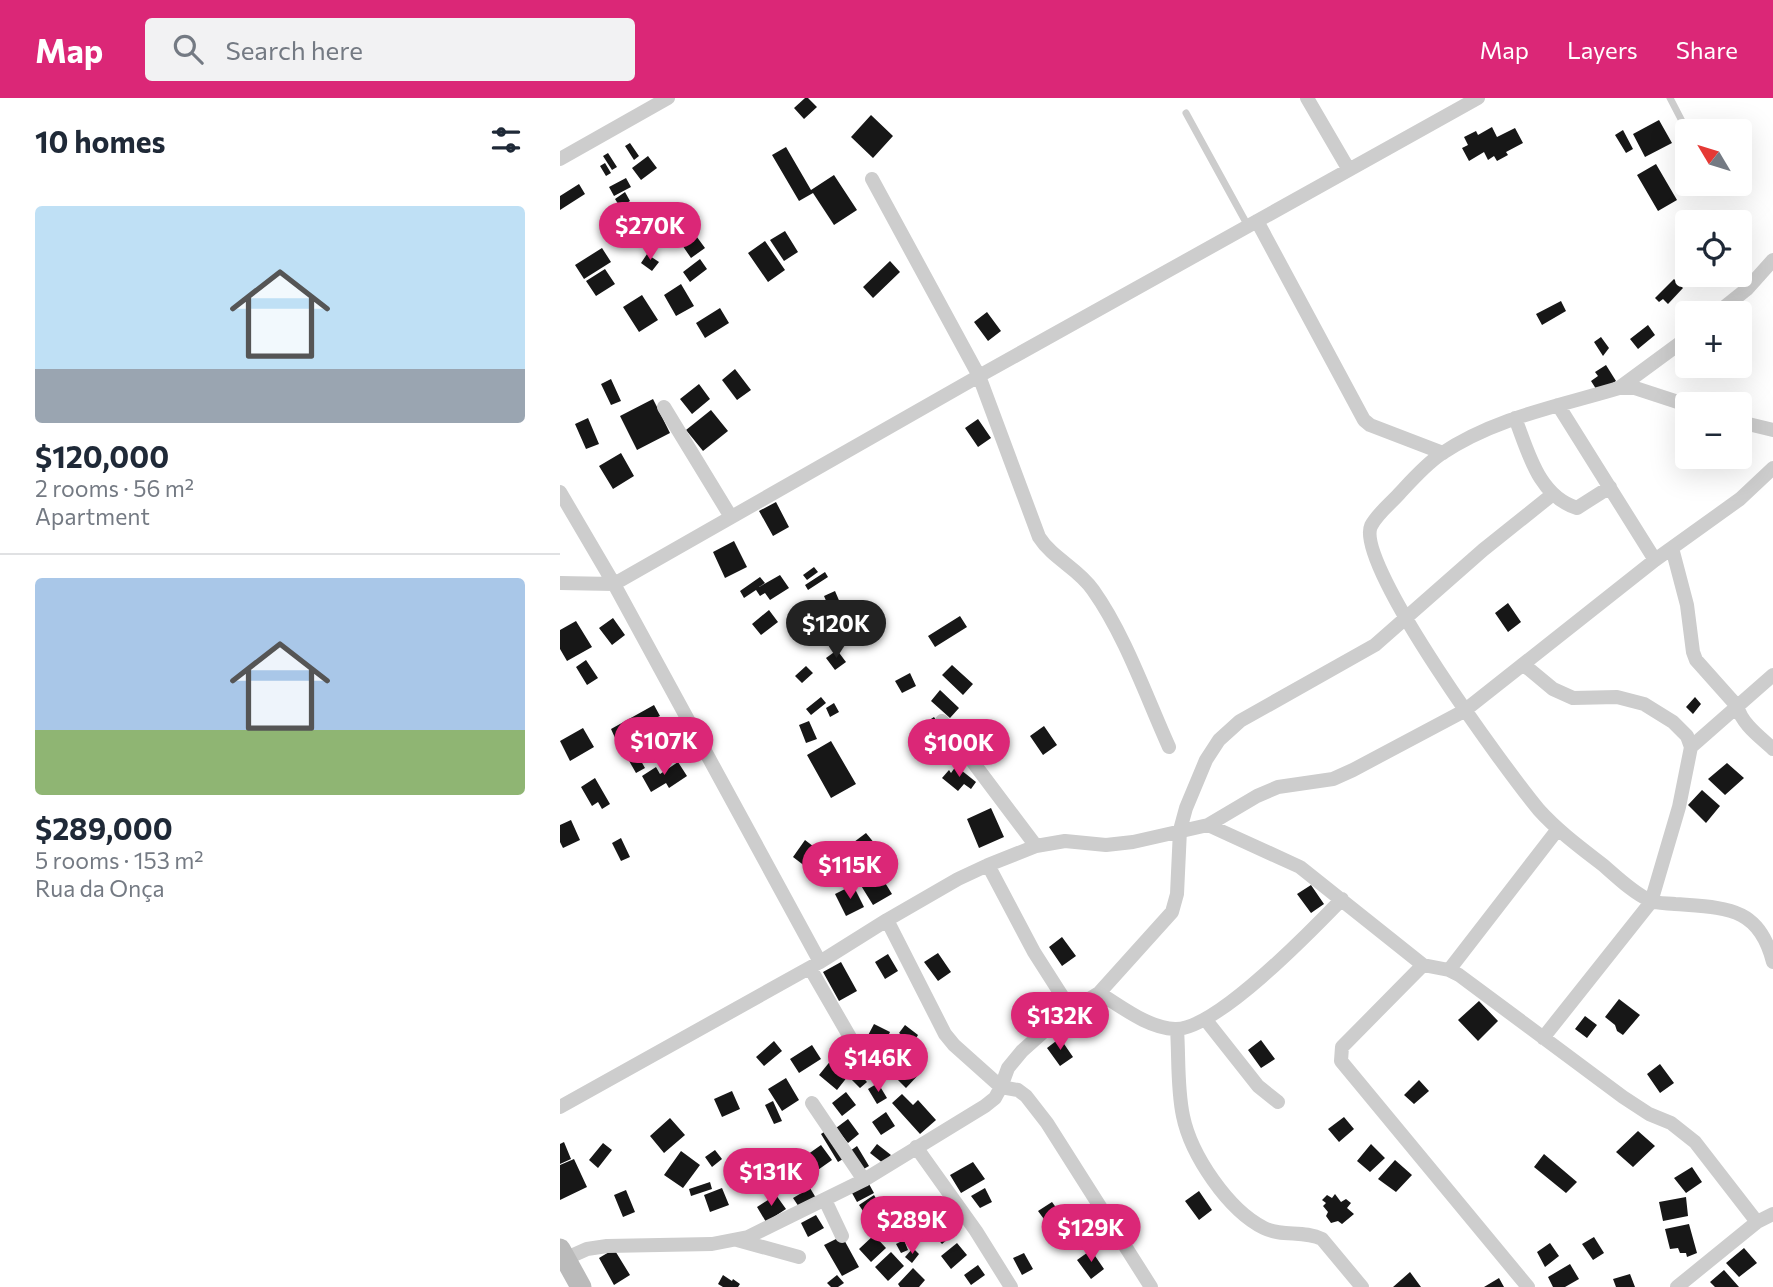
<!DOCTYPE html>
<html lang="en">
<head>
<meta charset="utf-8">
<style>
	:root { --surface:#fff; --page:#f2f2f3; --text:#1f2937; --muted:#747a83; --line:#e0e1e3; --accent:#db2777 }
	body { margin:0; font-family:Commissioner,sans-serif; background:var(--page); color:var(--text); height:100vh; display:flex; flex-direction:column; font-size:26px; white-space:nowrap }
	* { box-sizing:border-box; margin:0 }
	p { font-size:23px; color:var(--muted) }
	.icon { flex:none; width:38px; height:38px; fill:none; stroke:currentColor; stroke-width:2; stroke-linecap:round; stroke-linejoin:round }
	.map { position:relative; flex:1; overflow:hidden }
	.panel { display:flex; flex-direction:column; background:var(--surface); width:560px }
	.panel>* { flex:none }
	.needle { width:46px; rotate:308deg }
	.fabs { position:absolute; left:1115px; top:21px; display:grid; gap:14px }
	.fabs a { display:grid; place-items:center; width:77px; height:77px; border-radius:7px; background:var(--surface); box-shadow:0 7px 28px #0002; font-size:35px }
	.price { position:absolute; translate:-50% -60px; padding:0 16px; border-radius:24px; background:var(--accent); color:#fff; font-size:23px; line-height:46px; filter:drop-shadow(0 2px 4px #0008) }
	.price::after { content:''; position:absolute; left:50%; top:42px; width:21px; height:16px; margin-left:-10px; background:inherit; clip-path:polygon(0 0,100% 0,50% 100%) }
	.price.selected { background:#222; color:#fff }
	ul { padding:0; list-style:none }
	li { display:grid; align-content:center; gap:14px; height:371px; padding:0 35px }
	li+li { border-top:2px solid var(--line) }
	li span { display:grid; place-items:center; height:217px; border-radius:7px; color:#555 }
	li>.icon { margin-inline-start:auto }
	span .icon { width:126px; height:126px; fill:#fffc; stroke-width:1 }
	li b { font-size:30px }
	h2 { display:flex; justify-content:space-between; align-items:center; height:84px; padding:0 35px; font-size:30px }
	header { display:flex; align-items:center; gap:42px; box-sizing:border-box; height:98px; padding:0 35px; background:var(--accent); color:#fff }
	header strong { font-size:33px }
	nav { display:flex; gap:38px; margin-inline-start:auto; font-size:24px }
	.search { width:490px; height:63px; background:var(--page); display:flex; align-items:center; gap:18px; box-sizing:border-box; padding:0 24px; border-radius:7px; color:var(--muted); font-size:26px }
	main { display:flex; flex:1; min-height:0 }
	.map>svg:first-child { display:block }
	.building { fill:#171717 }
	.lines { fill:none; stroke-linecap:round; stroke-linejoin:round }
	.service { stroke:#cdcdcd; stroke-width:7 }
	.minor { stroke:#cdcdcd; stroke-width:14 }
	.secondary { stroke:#bababa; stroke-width:21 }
</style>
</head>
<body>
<header>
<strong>Map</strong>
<div class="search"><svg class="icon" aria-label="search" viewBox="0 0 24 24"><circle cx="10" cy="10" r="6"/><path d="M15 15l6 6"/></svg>Search here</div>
<nav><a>Map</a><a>Layers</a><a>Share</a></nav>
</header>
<main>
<section class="panel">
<h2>10 homes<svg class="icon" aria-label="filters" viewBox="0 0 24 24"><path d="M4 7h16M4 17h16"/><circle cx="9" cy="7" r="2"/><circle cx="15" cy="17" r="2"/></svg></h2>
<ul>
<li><span style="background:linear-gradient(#bfe0f5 75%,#9aa5b1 0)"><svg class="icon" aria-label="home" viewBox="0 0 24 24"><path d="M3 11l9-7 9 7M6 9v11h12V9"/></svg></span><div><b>$120,000</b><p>2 rooms · 56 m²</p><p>Apartment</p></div></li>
<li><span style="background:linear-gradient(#a9c7e8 70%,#8fb573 0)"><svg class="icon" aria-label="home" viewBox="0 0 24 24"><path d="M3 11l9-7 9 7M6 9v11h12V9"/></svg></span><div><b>$289,000</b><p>5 rooms · 153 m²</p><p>Rua da Onça</p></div></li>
</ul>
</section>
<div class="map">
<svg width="1213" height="1189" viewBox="0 0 1213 1189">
	<rect width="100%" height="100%" fill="#fff"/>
	<path class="building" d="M245,0H248L257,9L244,21L234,10Z
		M311,17L333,38L313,60L291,39Z
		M1099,22L1112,45L1085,59L1073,36Z
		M1158,24L1164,33H1144Z
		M932,29L937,39L955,30L963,45L946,54L948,57L937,63L934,58L928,62L924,54L909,63L902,50L908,47L904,39L916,33L918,37Z
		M1063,32L1073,51L1066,55L1055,37Z
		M70,45L79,58L74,62L65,48Z
		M226,49L251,92L274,77L297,112L274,127L253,95L239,103L212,57Z
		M48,55L57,69L52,72L43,58Z
		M88,58L97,70L81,82L72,70Z
		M45,65L51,75L46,78L40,68Z
		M1096,66L1117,102L1098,113L1077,77Z
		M66,80L71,89L54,98L49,89Z
		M19,86L25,96L0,112V98Z
		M65,94L70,103L60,109L55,101Z
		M98,112L110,130L97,139L85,121Z
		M123,113L133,130L120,138L109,121Z
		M225,133L238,154L224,163L210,142Z
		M134,135L145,150L131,160L120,144Z
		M205,143L225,172L208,184L188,155Z
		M42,150L51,164L24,181L15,167Z
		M87,156L99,164L92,173L81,165Z
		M140,161L147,171L130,184L123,174Z
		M330,163L340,174L313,200L303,189Z
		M45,171L55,186L36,198L26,183Z
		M1114,181L1123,190L1108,206L1103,201L1099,204L1095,200Z
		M121,186L134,208L116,218L104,197Z
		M82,197L98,222L79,234L63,209Z
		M1001,203L1006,213L982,227L976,216Z
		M160,210L169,225L145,240L136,225Z
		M427,214L441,233L428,243L414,224Z
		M1088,227L1095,237L1078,251L1070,241Z
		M1041,239L1049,250L1043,258L1034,244Z
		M1046,267L1056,283L1038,294L1031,283L1038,278L1035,274Z
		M175,271L191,292L177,302L162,282Z
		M51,281L61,303L51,307L41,286Z
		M139,286L150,301L132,316L120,301Z
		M93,301L110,335L77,352L60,318Z
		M151,312L168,333L143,353L126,332Z
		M28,320L39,346L26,351L15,326Z
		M418,321L431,340L418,349L405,330Z
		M61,355L74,378L53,391L39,368Z
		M216,404L229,429L213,438L199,413Z
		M174,443L187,469L165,480L153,454Z
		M254,469L258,474L247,482L243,477Z
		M265,474L268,479L248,492L245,487Z
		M220,477L229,490L210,502L205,495L200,498L196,492L184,500L180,493L200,479L205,485L199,489Z
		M275,493L281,507L270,512L264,498Z
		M245,505L256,519L243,529L232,516Z
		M948,505L961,524L948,534L935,515Z
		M209,512L218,524L201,537L192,526Z
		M400,518L407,529L375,549L368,538Z
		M53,520L65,537L52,547L39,530Z
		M16,523L32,549L7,563L0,551V532Z
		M277,552L286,564L275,572L266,560Z
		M26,562L38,580L27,587L16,569Z
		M392,567L413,586L403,597L382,577Z
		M246,568L253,575L242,585L235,578Z
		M350,575L356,588L342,595L335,583Z
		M380,592L399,610L390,620L371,603Z
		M261,599L266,605L251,617L246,611Z
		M1135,599L1141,606L1133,616L1126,609Z
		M274,605L279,614L270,619L266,610Z
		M94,607L100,618L89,623L94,632L103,634L99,650L73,644L68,635L56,642L51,631Z
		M374,619L386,638L366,651L354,632Z
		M249,623L257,641L246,645L239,627Z
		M484,628L497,647L483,657L470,638Z
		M23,630L34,649L10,663L0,643Z
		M271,643L296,686L271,700L247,657Z
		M384,645L389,652L378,660L372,653Z
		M73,649L85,670L76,675L64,654Z
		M118,664L127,678L109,690L106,685L91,694L82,678L96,669L100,676Z
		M1167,665L1184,680L1165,697L1148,681Z
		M396,668L416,684L411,691L404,686L398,693L382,680L389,672L391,675Z
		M35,680L50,706L42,711L38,704L32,708L21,689Z
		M1142,692L1160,708L1146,725L1128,707Z
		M431,710L444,739L419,750L407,721Z
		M11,722L20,742L3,750L0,744V727Z
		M306,735L320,752L296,771L282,753Z
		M61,740L70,759L61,763L52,745Z
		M245,742L262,755L250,772L233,759Z
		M319,775L332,796L313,807L300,786Z
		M293,787L304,809L286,818L275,796Z
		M751,787L764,806L751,815L737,796Z
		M502,839L516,858L502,868L489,849Z
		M378,855L391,874L378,883L364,864Z
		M328,856L338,873L325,881L315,864Z
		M281,864L297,893L279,903L263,874Z
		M1059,901L1080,917L1063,937L1057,933L1055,927L1045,919Z
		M919,903L938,923L918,943L898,922Z
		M1025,918L1037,927L1027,940L1015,931Z
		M314,926L330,934L321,953L304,945Z
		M345,927L358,937L353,945L339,935Z
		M500,940L513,959L500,968L487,950Z
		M701,942L715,961L701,970L688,952Z
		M214,943L222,953L204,968L196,959Z
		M252,947L261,961L239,975L230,961Z
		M272,961L290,976L288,978L295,971L307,984L300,990L288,978L277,992L259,977Z
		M348,961L362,973L346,990L333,977Z
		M1100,966L1114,985L1100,995L1087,976Z
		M226,980L239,1002L222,1013L208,991Z
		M859,982L869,993L854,1006L844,997Z
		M318,985L327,1000L317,1006L308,991Z
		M172,993L180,1011L162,1019L154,1001Z
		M286,994L296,1007L282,1018L272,1005Z
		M342,996L353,1007L358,1002L376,1022L360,1036L332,1005Z
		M213,1003L222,1023L214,1026L205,1007Z
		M326,1014L335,1028L321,1037L312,1024Z
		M784,1019L794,1031L779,1044L768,1031Z
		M110,1020L125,1037L104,1055L90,1038Z
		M288,1021L299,1036L288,1045L276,1030Z
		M267,1032L283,1061L278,1064L261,1036Z
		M1078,1033L1095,1048L1073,1069L1056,1054Z
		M4,1044L11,1061L0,1066V1046Z
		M43,1045L52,1052L38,1070L29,1062Z
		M317,1046L331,1057L324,1066L310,1055Z
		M811,1046L825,1060L810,1074L797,1063Z
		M261,1047L272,1062L255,1074L244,1059Z
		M297,1048L309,1068L302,1072L290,1053Z
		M155,1052L162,1061L152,1069L145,1059Z
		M121,1053L140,1067L123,1090L104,1077Z
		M224,1055L235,1070L227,1075L216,1060Z
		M984,1056L1017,1084L1006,1095L974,1069Z
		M14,1061L27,1089L0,1102V1067Z
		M835,1062L852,1077L836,1094L818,1081Z
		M413,1064L425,1081L401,1095L390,1077Z
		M1132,1069L1142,1084L1126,1095L1114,1080Z
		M150,1084L152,1091L131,1098L129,1091Z
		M309,1086L314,1095L297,1104L292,1095Z
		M162,1090L169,1107L150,1114L144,1097Z
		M250,1090L256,1100L239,1109L233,1100Z
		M425,1090L432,1104L420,1110L411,1098Z
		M66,1092L75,1114L63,1119L54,1097Z
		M639,1093L652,1112L639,1122L625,1103Z
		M775,1096L781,1104L786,1101L791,1105L787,1110L794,1116L782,1126L778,1123L771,1125L766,1118L768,1114L763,1108L766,1105L762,1102L767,1097L772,1100Z
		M216,1097L226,1111L206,1124L197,1109Z
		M314,1097L321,1109L307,1119L299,1107Z
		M1126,1099L1128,1118L1103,1123L1099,1104Z
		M374,1101L383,1115L366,1126L357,1112Z
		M492,1104L505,1122L492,1132L478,1113Z
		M327,1112L335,1132L325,1136L317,1116Z
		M256,1117L264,1130L248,1139L241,1125Z
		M390,1120L400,1131L382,1146L373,1136Z
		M360,1122L363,1127L349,1136L346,1131Z
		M1129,1126L1137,1155L1127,1159L1126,1155H1120L1118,1150L1110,1151L1105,1131Z
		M314,1137L326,1150L311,1164L299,1151Z
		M282,1138L299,1169L282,1178L264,1147Z
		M1034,1139L1044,1155L1033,1162L1022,1146Z
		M344,1142L348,1152L341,1155L336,1146Z
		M397,1145L407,1157L391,1171L381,1158Z
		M990,1145L999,1158L985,1169L977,1154Z
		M353,1150L359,1156L352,1165L345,1159Z
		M1184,1150L1197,1165L1179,1179L1166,1165Z
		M54,1151L70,1177L54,1187L39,1160Z
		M531,1152L544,1171L531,1181L517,1162Z
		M331,1154L344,1168L328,1183L315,1169Z
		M464,1155L473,1171L462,1177L453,1160Z
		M1010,1166L1019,1181L1005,1189H993L988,1179Z
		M418,1167L425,1177L411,1187L404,1177Z
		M353,1170L365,1182L359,1189H340L338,1186Z
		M1164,1172L1179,1189H1155L1150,1184Z
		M850,1174L861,1189H833Z
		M1070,1176L1075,1189H1056L1053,1181Z
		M163,1177L172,1183L173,1181L180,1186L178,1189H163L158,1186Z
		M277,1177L284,1185L278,1189H271L267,1185Z
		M939,1180L944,1189H924Z"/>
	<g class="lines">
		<path class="service" d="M1110,0L1123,25
			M626,15L688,128"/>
		<path class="minor" d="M747,0L789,72
			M0,61L108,0
			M312,81L419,278L479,439C493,461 518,470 533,492C565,537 586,598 609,649
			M697,123L804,322L810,327L883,355
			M1157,215L1187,191L1213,162
			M1059,290L1127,240
			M998,307L1095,462
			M1127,307L1075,290H1059C999,308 934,320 881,356C865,367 852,382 839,396C830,406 817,416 811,428C794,466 949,676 979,712C998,733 1021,750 1043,767C1057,779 1072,794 1089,802C1096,806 1107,805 1115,806C1166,810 1199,808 1213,864
			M104,309L171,419
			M955,320C968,353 978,398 1017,410L1050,389
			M1180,324L1213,332
			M0,394L54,486L260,864
			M1112,450L1127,507L1133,554L1136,562L1177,608C1182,626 1199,638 1213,651
			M0,485L54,486L419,278L918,0
			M964,567L993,591L1013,600L1057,599L1084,606L1113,624L1127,638L1131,649L1119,709L1091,804L983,940
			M382,623L476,748
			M1131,649L1213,577
			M648,727L740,769L863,867L889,872L899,877L1063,999L1089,1016L1111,1025L1135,1044L1197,1124
			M428,767L474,854L511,912
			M327,822L385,936L394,947L441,989L458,992L466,998L487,1025L591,1189
			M863,867L782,949L781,963L968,1189
			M250,870L291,941L295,963L307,974
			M889,872L998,731
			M539,895C562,909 588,930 615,931C656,932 753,831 782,801
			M645,921L698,988L718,1004
			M617,931C619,960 617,990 623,1018C631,1057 668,1112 704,1130C722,1139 744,1132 762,1141L802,1189
			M252,1005L304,1082
			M0,1009L260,864L327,822L398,781L428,767L476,748L505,743L546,747L573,744L648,727L697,698L718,689L773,681L793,672L904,613L1095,462L1180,401L1213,370
			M356,1049L416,1133L451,1189
			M265,1102L282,1138
			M177,1142L239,1159
			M0,1163L27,1151L47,1148L152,1146L188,1139L304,1082L425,1008L435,1000L441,989L448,970L462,953L500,919L539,895L612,814L617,796L620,732L626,710L646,662L659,642L680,623L815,547L923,452L993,396
			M1117,1189L1197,1124L1213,1116"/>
		<path class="secondary" d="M0,1151L21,1189"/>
	</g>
</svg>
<div class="fabs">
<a><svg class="needle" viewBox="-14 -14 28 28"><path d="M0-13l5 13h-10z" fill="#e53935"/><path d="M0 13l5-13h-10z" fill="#747a83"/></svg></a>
<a><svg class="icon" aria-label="locate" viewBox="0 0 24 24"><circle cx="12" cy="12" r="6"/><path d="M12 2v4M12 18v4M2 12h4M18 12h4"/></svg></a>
<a>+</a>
<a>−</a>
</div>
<b class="price" style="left:90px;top:164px">$270K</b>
<b class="price selected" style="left:276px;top:562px">$120K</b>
<b class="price" style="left:104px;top:679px">$107K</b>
<b class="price" style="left:399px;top:681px">$100K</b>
<b class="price" style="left:290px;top:803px">$115K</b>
<b class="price" style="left:500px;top:954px">$132K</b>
<b class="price" style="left:318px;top:996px">$146K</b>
<b class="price" style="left:211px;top:1110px">$131K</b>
<b class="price" style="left:352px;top:1158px">$289K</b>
<b class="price" style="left:531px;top:1166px">$129K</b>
</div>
</main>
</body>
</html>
